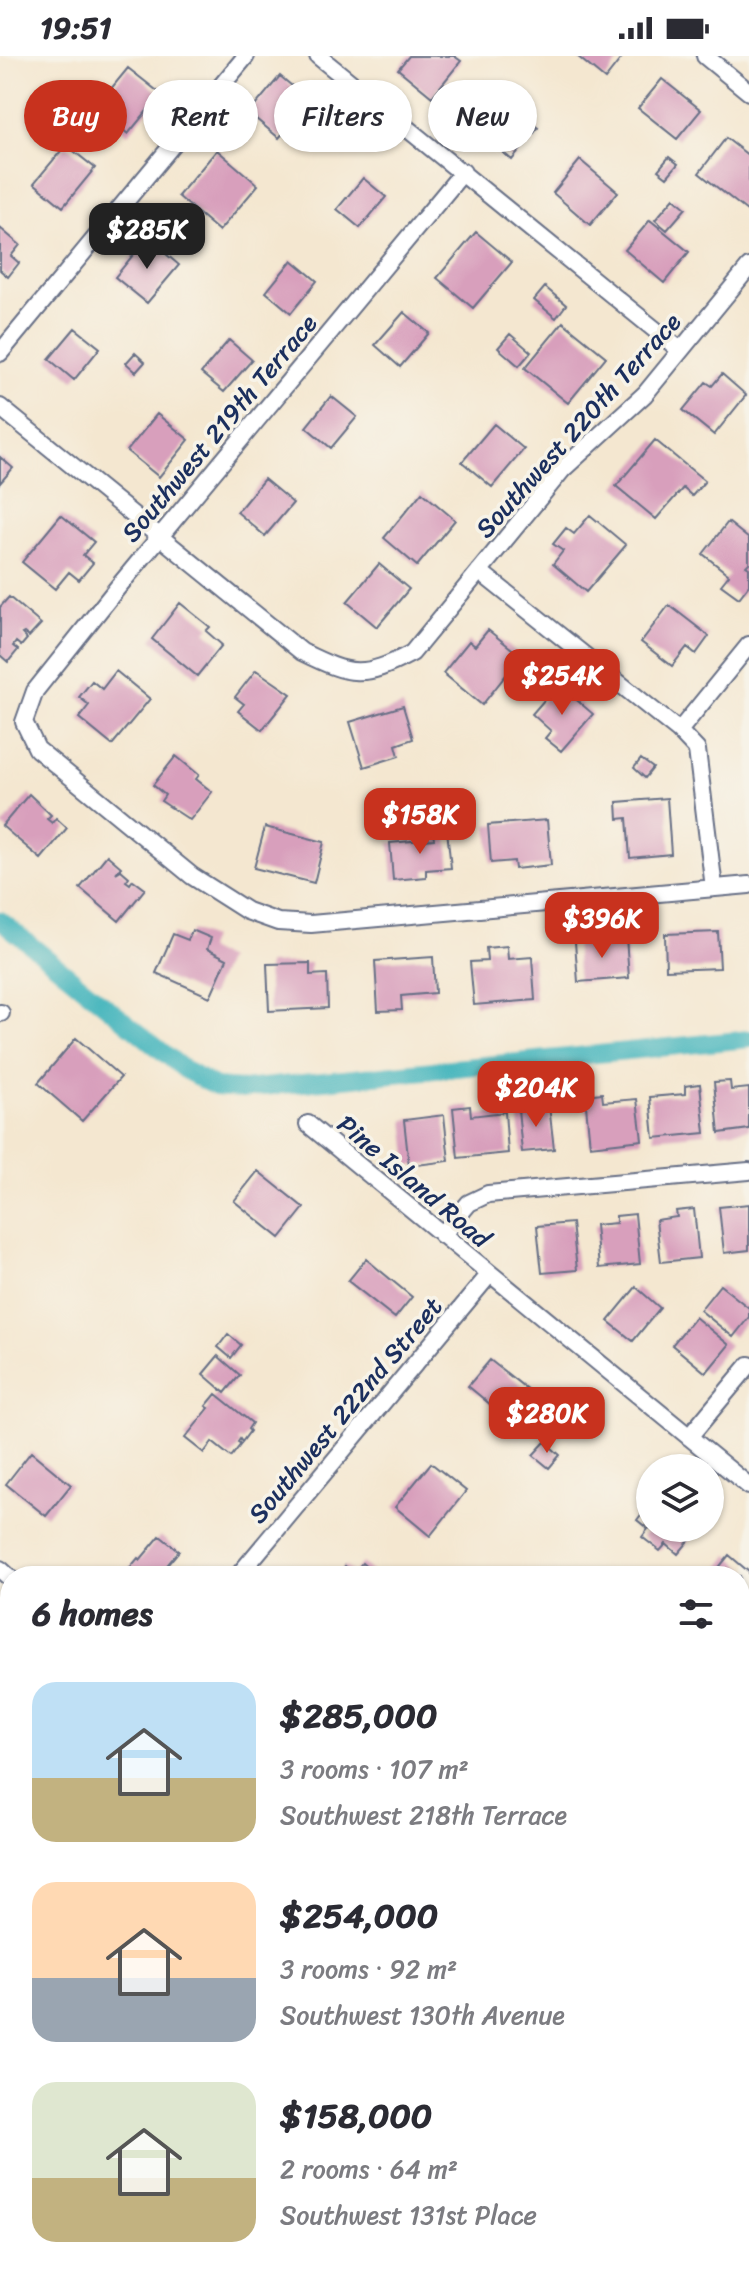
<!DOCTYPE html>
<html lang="en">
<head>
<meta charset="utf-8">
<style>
	:root { --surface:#fff; --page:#f7f7f7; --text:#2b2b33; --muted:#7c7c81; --accent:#c8321e }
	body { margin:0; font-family:Sriracha,sans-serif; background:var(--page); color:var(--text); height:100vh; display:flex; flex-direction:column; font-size:30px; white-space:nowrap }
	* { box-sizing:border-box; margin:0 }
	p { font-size:26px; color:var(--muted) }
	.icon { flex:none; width:44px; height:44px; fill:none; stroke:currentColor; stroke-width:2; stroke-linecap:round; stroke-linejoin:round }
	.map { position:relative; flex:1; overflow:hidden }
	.panel { position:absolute; left:0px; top:1510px; width:750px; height:714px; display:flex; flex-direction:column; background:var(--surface); border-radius:32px 32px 0 0; box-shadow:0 2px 6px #0004 }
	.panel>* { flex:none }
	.banner { position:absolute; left:24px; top:24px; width:702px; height:72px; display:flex; gap:16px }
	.tools { position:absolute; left:636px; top:1398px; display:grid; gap:16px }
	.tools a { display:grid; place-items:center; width:88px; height:88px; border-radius:50%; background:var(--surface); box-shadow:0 2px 6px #0004; font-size:40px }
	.price { position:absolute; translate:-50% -68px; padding:0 18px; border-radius:16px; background:var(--accent); color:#fff; font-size:26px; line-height:52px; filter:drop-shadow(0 2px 4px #0008) }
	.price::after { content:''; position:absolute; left:50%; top:48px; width:24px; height:18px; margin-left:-12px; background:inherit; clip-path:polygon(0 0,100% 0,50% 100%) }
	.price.current { background:#222; color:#fff }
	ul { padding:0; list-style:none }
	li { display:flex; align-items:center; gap:24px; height:200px; padding:0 32px }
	li span { display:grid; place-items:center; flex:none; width:224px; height:160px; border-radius:24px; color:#555 }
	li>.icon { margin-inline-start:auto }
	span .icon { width:96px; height:96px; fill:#fffc; stroke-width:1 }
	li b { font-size:34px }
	h2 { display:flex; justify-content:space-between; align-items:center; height:96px; padding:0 32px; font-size:34px }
	.tag { padding:0 28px; border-radius:36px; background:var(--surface); box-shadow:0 2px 6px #0004; font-size:28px; line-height:72px }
	.tag.current { background:var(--accent); color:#fff }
	.status { display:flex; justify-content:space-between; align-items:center; height:56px; padding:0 40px; background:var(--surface); direction:ltr }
	.status svg { height:22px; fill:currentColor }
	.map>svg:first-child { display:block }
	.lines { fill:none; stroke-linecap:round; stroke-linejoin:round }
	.canal { stroke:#46b6bd; stroke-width:18 }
	.building { fill:#d89fbc }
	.service-casing { stroke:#676f86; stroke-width:12 }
	.minor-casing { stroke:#676f86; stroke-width:20 }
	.service { stroke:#fff; stroke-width:8 }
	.minor { stroke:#fff; stroke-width:16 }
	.labels { text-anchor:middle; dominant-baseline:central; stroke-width:7; stroke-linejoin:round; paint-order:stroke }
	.street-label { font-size:26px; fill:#1b2f5e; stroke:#f7f3e8 }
</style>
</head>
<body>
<div class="status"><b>19:51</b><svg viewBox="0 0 49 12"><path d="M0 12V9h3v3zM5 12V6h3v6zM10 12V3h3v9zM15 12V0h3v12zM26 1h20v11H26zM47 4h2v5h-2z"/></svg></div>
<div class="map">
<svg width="749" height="2223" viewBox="0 0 749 2223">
	<rect width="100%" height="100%" fill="#f7f3e8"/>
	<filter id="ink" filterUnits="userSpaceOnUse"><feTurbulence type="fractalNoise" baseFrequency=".0125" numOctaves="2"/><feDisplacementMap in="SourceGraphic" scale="16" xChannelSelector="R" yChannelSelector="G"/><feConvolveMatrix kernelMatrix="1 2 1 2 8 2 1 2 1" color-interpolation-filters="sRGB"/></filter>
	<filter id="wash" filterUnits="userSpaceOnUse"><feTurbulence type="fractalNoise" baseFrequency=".006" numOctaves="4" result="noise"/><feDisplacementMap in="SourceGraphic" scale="32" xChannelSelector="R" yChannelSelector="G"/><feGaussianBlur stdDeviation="1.8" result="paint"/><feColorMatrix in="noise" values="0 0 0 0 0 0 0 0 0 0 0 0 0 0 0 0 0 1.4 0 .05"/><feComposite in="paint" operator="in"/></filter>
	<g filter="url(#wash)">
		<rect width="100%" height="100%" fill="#f4e7d0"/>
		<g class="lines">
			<path class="canal" d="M0,864L185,1014L216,1031L242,1033L749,983"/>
		</g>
		<g id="blocks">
			<path class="building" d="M409,0H454L461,5L432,41L398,13Z
				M577,0H623L605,23Z
				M128,12L161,38L128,78L96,51Z
				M280,20L310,45L279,82L249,57Z
				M662,23L701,54L677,83L638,52Z
				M500,41L538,72L512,104L474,72Z
				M355,62L364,68L352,83L343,77Z
				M726,82L749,100V153L747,155L699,117Z
				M66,89L95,112L63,151L34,127Z
				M217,94L258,129L219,175L178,140Z
				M669,101L678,108L667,121L658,114Z
				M580,104L618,136L590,169L553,137Z
				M363,122L386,141L360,172L337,153Z
				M674,142L686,152L667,174L655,164Z
				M650,164L689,196L664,227L625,194Z
				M0,172L20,189L11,200L19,207L8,221L0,214Z
				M476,176L512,206L473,252L437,222Z
				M147,182L179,209L147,247L115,221Z
				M292,204L317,225L291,257L266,236Z
				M545,231L566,249L556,262L534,244Z
				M404,256L429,277L400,311L375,289Z
				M563,266L606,301L568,347L525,312Z
				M75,272L100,292L74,324L49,303Z
				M510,278L531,296L519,310L498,292Z
				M229,284L252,304L224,336L201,317Z
				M135,297L145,306L136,316L126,307Z
				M722,318L746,339L714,379L683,354L706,326L712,330Z
				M331,340L357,361L331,392L306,371Z
				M157,358L189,384L159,421L127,395Z
				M494,368L524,393L492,431L462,406Z
				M655,384L705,425L692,440L683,432L656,463L616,430Z
				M0,401L13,412L0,427Z
				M264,423L293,447L265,480L237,456Z
				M422,436L455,464L417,510L384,482Z
				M61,459L94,486L83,499L93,507L79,524L69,516L55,533L22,506Z
				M590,459L626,489L586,536L553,508L563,495L553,488L566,472L574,478Z
				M728,466L749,483V507L746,510L749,512V529L739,542L721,529L729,519L703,498Z
				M379,508L409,533L377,571L347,546Z
				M9,541L41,568L29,581L24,577L22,578L27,583L21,590L16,586L13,590L18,594L8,606L0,599V551Z
				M180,547L210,571L206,575L222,589L197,620L152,583Z
				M669,549L709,580L696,598L687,591L672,610L641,586Z
				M488,574L521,600L482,649L443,617L469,585L475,590Z
				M256,614L291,638L262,674L238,655L244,648L235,641Z
				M116,615L150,643L112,689L79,662L89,649L79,641L92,625L102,633Z
				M558,628L593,658L561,695L545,682L551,675L532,658Z
				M403,650L413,683L396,689L399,700L364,711L350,666Z
				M176,700L199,719L196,723L212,736L190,764L161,745L165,739L153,729Z
				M641,703L653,712L645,722L634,712Z
				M29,738L51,759L47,763L52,767L56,762L67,772L41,803L2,770Z
				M667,742L671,798L630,802L627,762L618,763L617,746Z
				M547,764L551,809L515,813L514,805L491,807L488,769Z
				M265,771L324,786L314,827L254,812Z
				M447,774L451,812L426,814V821L393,824L390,787L434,783L433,775Z
				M107,799L121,811L116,817L121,814L129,821L126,825L130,828L133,824L145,833L119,865L80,832Z
				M192,874L211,882L207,893L227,903L210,941L156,917L173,878L188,884Z
				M718,876L720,912L666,914L665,878Z
				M626,881L629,922L578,926L575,886Z
				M507,890L508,903L532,901L535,944L474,949L470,906L487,905L486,892Z
				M433,901L435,937L401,940L402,954L378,955L375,905Z
				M310,907V919L327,918L328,952L269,955L267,908Z
				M76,982L121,1021L82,1065L38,1027Z
				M730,1025L731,1034L749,1032V1073L719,1077L714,1026Z
				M700,1028L705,1077L654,1082L650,1041L685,1038V1030Z
				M602,1037L603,1046L637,1043L642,1084L590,1090L585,1039Z
				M470,1050L471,1060L505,1056L508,1097L458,1102L453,1052Z
				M549,1050L554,1093L522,1096L518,1053Z
				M444,1059L449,1105L409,1110L404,1064Z
				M258,1115L304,1152L280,1182L234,1145Z
				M749,1148V1194L724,1197L719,1151Z
				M694,1153L699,1202L661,1206L656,1164L677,1161L676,1155Z
				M635,1158L640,1208L599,1212L595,1169L616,1167V1160Z
				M572,1167L577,1214L542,1217L537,1170Z
				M366,1203L412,1241L395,1262L348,1225Z
				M720,1229L749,1252V1261L733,1281L700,1254Z
				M636,1231L660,1252L633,1285L608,1265Z
				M695,1261L729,1289L706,1317L672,1289Z
				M228,1278L241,1289L231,1302L218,1291Z
				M218,1300L240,1319L225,1337L203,1318Z
				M490,1304L533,1338L517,1357L508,1350L502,1358L468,1330Z
				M216,1338L252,1367L248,1373L250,1375L242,1386L240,1383L238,1386L241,1388L231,1401L212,1386L204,1397L185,1382L209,1352L206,1350Z
				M545,1386L560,1399L549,1412L533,1399Z
				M31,1396L71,1429L46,1460L6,1428Z
				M431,1407L466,1435L430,1480L395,1451Z
				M650,1447V1472L698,1474L678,1498L666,1488L660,1495L642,1481L648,1473L637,1464Z
				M160,1480L179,1495L158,1520H123L138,1502L140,1504Z
				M729,1499L749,1516V1576L744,1582L740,1579V1520H712Z
				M362,1507L377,1520H337L345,1510L354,1517Z"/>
		</g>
	</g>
	<g filter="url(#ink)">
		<use href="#blocks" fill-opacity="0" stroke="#676f86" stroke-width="2"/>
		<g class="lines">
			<defs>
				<path id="service" d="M740,1945L749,1952"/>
				<path id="minor" d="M318,0L680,294
					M705,0L749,36
					M463,116L118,531L35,635L24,666L37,693L192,820L247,855L278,866L311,868L749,829
					M0,297L246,0
					M0,351L302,596C351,620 363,623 412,597L563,413L645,338L749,211
					M479,515L679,675L697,694L714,832
					M679,675L749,589
					M0,957H1
					M308,1068L749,1430
					M442,1179L469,1147L488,1138L749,1115
					M689,1381L749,1309
					M0,1513L10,1522
					M238,1520L489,1219
					M749,1751L740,1762L749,1770
					M364,2223L371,2214"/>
			</defs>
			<use href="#service" class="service-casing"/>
			<use href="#minor" class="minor-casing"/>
			<use href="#service" class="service"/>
			<use href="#minor" class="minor"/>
		</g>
	</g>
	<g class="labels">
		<g class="street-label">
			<text transform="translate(578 369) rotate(-48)">Southwest 220th Terrace</text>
			<text transform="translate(219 372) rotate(-50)">Southwest 219th Terrace</text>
			<text transform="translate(414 1125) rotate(40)">Pine Island Road</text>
			<text transform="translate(345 1354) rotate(-50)">Southwest 222nd Street</text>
		</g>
	</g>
</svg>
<div class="tools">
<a><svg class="icon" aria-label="layers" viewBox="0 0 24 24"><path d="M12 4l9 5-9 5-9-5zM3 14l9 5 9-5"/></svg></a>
</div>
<b class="price current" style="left:147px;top:215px">$285K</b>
<b class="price" style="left:562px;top:661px">$254K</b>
<b class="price" style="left:420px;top:800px">$158K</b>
<b class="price" style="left:602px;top:904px">$396K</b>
<b class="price" style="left:536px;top:1073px">$204K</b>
<b class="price" style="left:547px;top:1399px">$280K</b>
<div class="banner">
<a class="tag current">Buy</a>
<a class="tag">Rent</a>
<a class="tag">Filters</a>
<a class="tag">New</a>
</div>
<section class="panel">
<h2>6 homes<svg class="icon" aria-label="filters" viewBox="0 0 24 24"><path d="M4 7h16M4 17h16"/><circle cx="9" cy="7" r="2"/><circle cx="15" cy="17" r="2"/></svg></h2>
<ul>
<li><span style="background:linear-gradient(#bfe0f5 60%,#c2b280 0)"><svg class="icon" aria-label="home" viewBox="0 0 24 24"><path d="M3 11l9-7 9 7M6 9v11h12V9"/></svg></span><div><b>$285,000</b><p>3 rooms · 107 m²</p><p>Southwest 218th Terrace</p></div></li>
<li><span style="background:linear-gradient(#ffd9b3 60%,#9aa5b1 0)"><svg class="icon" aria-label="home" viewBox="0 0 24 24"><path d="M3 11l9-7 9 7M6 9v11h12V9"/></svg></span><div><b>$254,000</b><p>3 rooms · 92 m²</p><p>Southwest 130th Avenue</p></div></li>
<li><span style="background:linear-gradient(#dfe7d0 60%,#c2b280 0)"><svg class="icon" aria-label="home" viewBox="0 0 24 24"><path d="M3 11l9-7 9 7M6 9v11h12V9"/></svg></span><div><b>$158,000</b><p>2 rooms · 64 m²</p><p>Southwest 131st Place</p></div></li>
</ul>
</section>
</div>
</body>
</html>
